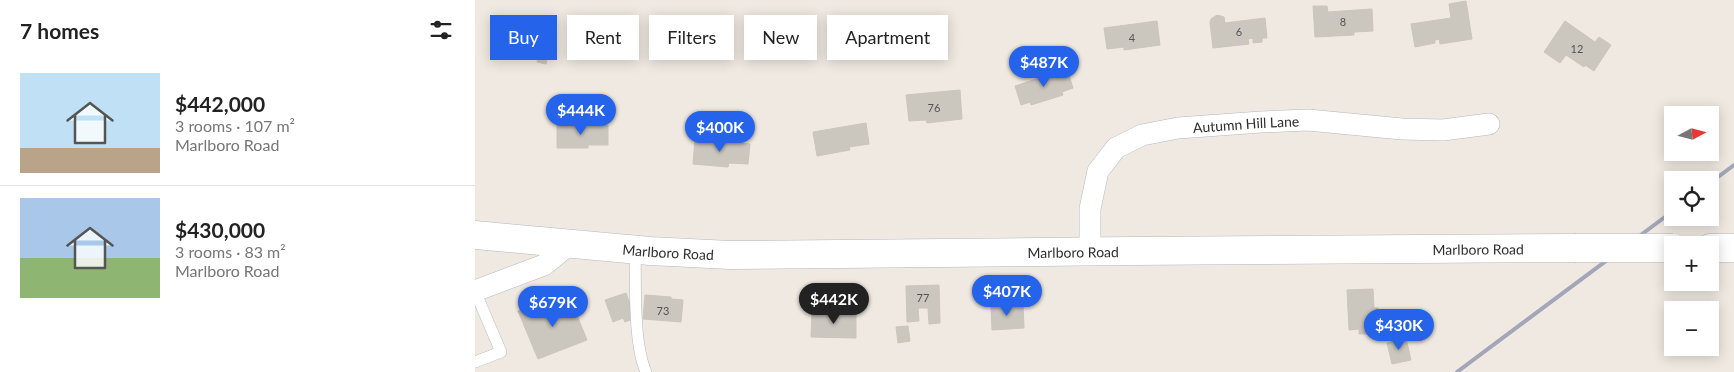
<!DOCTYPE html>
<html lang="en">
<head>
<meta charset="utf-8">
<style>
	:root { --surface:#fff; --page:#f2f2f2; --text:#222; --muted:#767676; --line:#e0e0e0; --accent:#2563eb }
	body { margin:0; font-family:Lato,sans-serif; background:var(--page); color:var(--text); height:100vh; display:flex; flex-direction:column; font-size:19px; white-space:nowrap }
	* { box-sizing:border-box; margin:0 }
	p { font-size:16px; color:var(--muted) }
	.icon { flex:none; width:28px; height:28px; fill:none; stroke:currentColor; stroke-width:2; stroke-linecap:round; stroke-linejoin:round }
	.map { position:relative; flex:1; overflow:hidden }
	.panel { display:flex; flex-direction:column; background:var(--surface); width:475px }
	.panel>* { flex:none }
	.hud { position:absolute; left:15px; top:15px; width:475px; height:45px; display:flex; gap:10px }
	.needle { width:32px; rotate:83deg }
	.controls { position:absolute; left:1189px; top:106px; display:grid; gap:10px }
	.controls a { display:grid; place-items:center; width:55px; height:55px; border-radius:0px; background:var(--surface); box-shadow:0 2px 12px #0003; font-size:25px }
	.price { position:absolute; translate:-50% -42px; padding:0 11px; border-radius:18px; background:var(--accent); color:#fff; font-size:16px; line-height:32px; filter:drop-shadow(0 1px 2px #0008) }
	.price::after { content:''; position:absolute; left:50%; top:30px; width:15px; height:11px; margin-left:-8px; background:inherit; clip-path:polygon(0 0,100% 0,50% 100%) }
	.price.on { background:#222; color:#fff }
	ul { padding:0; list-style:none }
	li { display:flex; align-items:center; gap:15px; height:125px; padding:0 20px }
	li+li { border-top:1px solid var(--line) }
	li span { display:grid; place-items:center; flex:none; width:140px; height:100px; border-radius:0px; color:#555 }
	li>.icon { margin-inline-start:auto }
	span .icon { width:60px; height:60px; fill:#fffc; stroke-width:1 }
	li b { font-size:21px }
	h2 { display:flex; justify-content:space-between; align-items:center; height:60px; padding:0 20px; font-size:21px }
	.chip { padding:0 18px; border-radius:0px; background:var(--surface); box-shadow:0 2px 12px #0003; font-size:18px; line-height:45px }
	.chip.on { background:var(--accent); color:#fff }
	main { display:flex; flex:1; min-height:0 }
	.map>svg:first-child { display:block }
	.building { fill:#cbc7bf; stroke:#cbc5ba }
	.lines { fill:none; stroke-linecap:round; stroke-linejoin:round }
	.service-casing { stroke:#b4b7c1; stroke-width:12 }
	.minor-casing { stroke:#b4b7c1; stroke-width:22 }
	.secondary-casing { stroke:#b4b7c1; stroke-width:29 }
	.service { stroke:#fff; stroke-width:11 }
	.minor { stroke:#fff; stroke-width:21 }
	.secondary { stroke:#fff; stroke-width:28 }
	.rail { stroke:#a3a6b8; stroke-width:4 }
	.secondary-bridge-casing { stroke:#b4b7c1; stroke-width:29; stroke-linecap:butt }
	.secondary-bridge { stroke:#fff; stroke-width:28 }
	.labels { text-anchor:middle; dominant-baseline:central; stroke-width:4.5; stroke-linejoin:round; paint-order:stroke }
	.number-label { font-size:11px; fill:#555452 }
	.street-label { font-size:14px; fill:#2e2e2e; stroke:#fff }
</style>
</head>
<body>
<main>
<section class="panel">
<h2>7 homes<svg class="icon" aria-label="filters" viewBox="0 0 24 24"><path d="M4 7h16M4 17h16"/><circle cx="9" cy="7" r="2"/><circle cx="15" cy="17" r="2"/></svg></h2>
<ul>
<li><span style="background:linear-gradient(#bfe0f5 75%,#b9a48a 0)"><svg class="icon" aria-label="home" viewBox="0 0 24 24"><path d="M3 11l9-7 9 7M6 9v11h12V9"/></svg></span><div><b>$442,000</b><p>3 rooms · 107 m²</p><p>Marlboro Road</p></div></li>
<li><span style="background:linear-gradient(#a9c7e8 60%,#8fb573 0)"><svg class="icon" aria-label="home" viewBox="0 0 24 24"><path d="M3 11l9-7 9 7M6 9v11h12V9"/></svg></span><div><b>$430,000</b><p>3 rooms · 83 m²</p><p>Marlboro Road</p></div></li>
</ul>
</section>
<div class="map">
<svg width="1259" height="372" viewBox="0 0 1259 372">
	<rect width="100%" height="100%" fill="#efe9e1"/>
	<path class="building" d="M991,1L997,39L965,44L964,39L960,40V43L940,47L936,24L976,18L974,4Z
		M838,6H852L853,12L897,9L898,31L879,32V35L840,37Z
		M742,15L749,17L750,23L790,18L792,38H787V42L778,43V38L773,39L774,44L738,48L735,23L736,19Z
		M682,21L685,45L649,50V47L632,49L629,28Z
		M1090,21L1120,42L1124,37L1136,45L1119,71L1110,65L1109,67L1091,55L1085,63L1069,52Z
		M65,49L74,51L71,64L62,62Z
		M592,69L598,88L587,92L588,95L556,105L555,102L546,105L540,86Z
		M485,90L487,119L452,123L451,120L434,121L431,95Z
		M391,123L394,144L374,147L375,150L342,156L338,132Z
		M82,124L133,125V145H113V148H82Z
		M220,140L275,144L273,164L254,163L253,167L218,164Z
		M464,285L465,323L454,324L453,308H443L444,321L432,322L431,286Z
		M898,289L899,308H903L904,318H899L900,329H894V334H884V329L874,330L872,290Z
		M151,293L160,318L150,322L148,318L138,322L130,300Z
		M170,295L196,297V299L208,300L206,322L168,319Z
		M95,298L112,340L63,359L43,311L59,304L62,311Z
		M548,305L549,328L517,330L516,306Z
		M337,312L381,313V338L336,337Z
		M433,326L435,341L423,343L421,327Z
		M931,338L936,360L917,364L912,343Z"/>
	<g class="lines">
		<defs>
			<path id="service" d="M160,250C161,283 158,343 171,372
				M0,362L26,352L0,291"/>
			<g id="minor">
				<path id="s1" d="M615,251V209L623,171L641,148L667,135L703,128L786,122L833,120L927,129L968,130L1014,124"/>
				<path d="M0,291L69,265L95,244"/>
			</g>
			<g id="secondary">
				<path id="s2" d="M0,235L175,251L255,255L657,251L1099,248"/>
				<path d="M1235,248H1259"/>
			</g>
		</defs>
		<use href="#service" class="service-casing"/>
		<use href="#minor" class="minor-casing"/>
		<use href="#secondary" class="secondary-casing"/>
		<use href="#service" class="service"/>
		<use href="#minor" class="minor"/>
		<use href="#secondary" class="secondary"/>
		<path class="rail" d="M1235,183L1259,165
			M982,372L1198,211"/>
		<defs>
			<path id="secondary-bridge" d="M1099,248H1198"/>
		</defs>
		<use href="#secondary-bridge" class="secondary-bridge-casing"/>
		<use href="#secondary-bridge" class="secondary-bridge"/>
	</g>
	<g class="labels">
		<g class="number-label">
			<text x="868" y="21">8</text>
			<text x="764" y="31">6</text>
			<text x="657" y="37">4</text>
			<text x="1102" y="48">12</text>
			<text x="459" y="107">76</text>
			<text x="448" y="297">77</text>
			<text x="188" y="310">73</text>
		</g>
		<g class="street-label">
			<text stroke="none"><textPath href="#s1" startOffset="244">Autumn Hill Lane</textPath></text>
			<text stroke="none"><textPath href="#s2" startOffset="1004">Marlboro Road</textPath></text>
			<text stroke="none"><textPath href="#s2" startOffset="194">Marlboro Road</textPath></text>
			<text stroke="none"><textPath href="#s2" startOffset="599">Marlboro Road</textPath></text>
		</g>
	</g>
</svg>
<div class="controls">
<a><svg class="needle" viewBox="-14 -14 28 28"><path d="M0-13l5 13h-10z" fill="#e53935"/><path d="M0 13l5-13h-10z" fill="#767676"/></svg></a>
<a><svg class="icon" aria-label="locate" viewBox="0 0 24 24"><circle cx="12" cy="12" r="6"/><path d="M12 2v4M12 18v4M2 12h4M18 12h4"/></svg></a>
<a>+</a>
<a>−</a>
</div>
<b class="price" style="left:569px;top:88px">$487K</b>
<b class="price" style="left:106px;top:136px">$444K</b>
<b class="price" style="left:245px;top:153px">$400K</b>
<b class="price" style="left:532px;top:317px">$407K</b>
<b class="price on" style="left:359px;top:325px">$442K</b>
<b class="price" style="left:78px;top:328px">$679K</b>
<b class="price" style="left:924px;top:351px">$430K</b>
<div class="hud">
<a class="chip on">Buy</a>
<a class="chip">Rent</a>
<a class="chip">Filters</a>
<a class="chip">New</a>
<a class="chip">Apartment</a>
</div>
</div>
</main>
</body>
</html>
